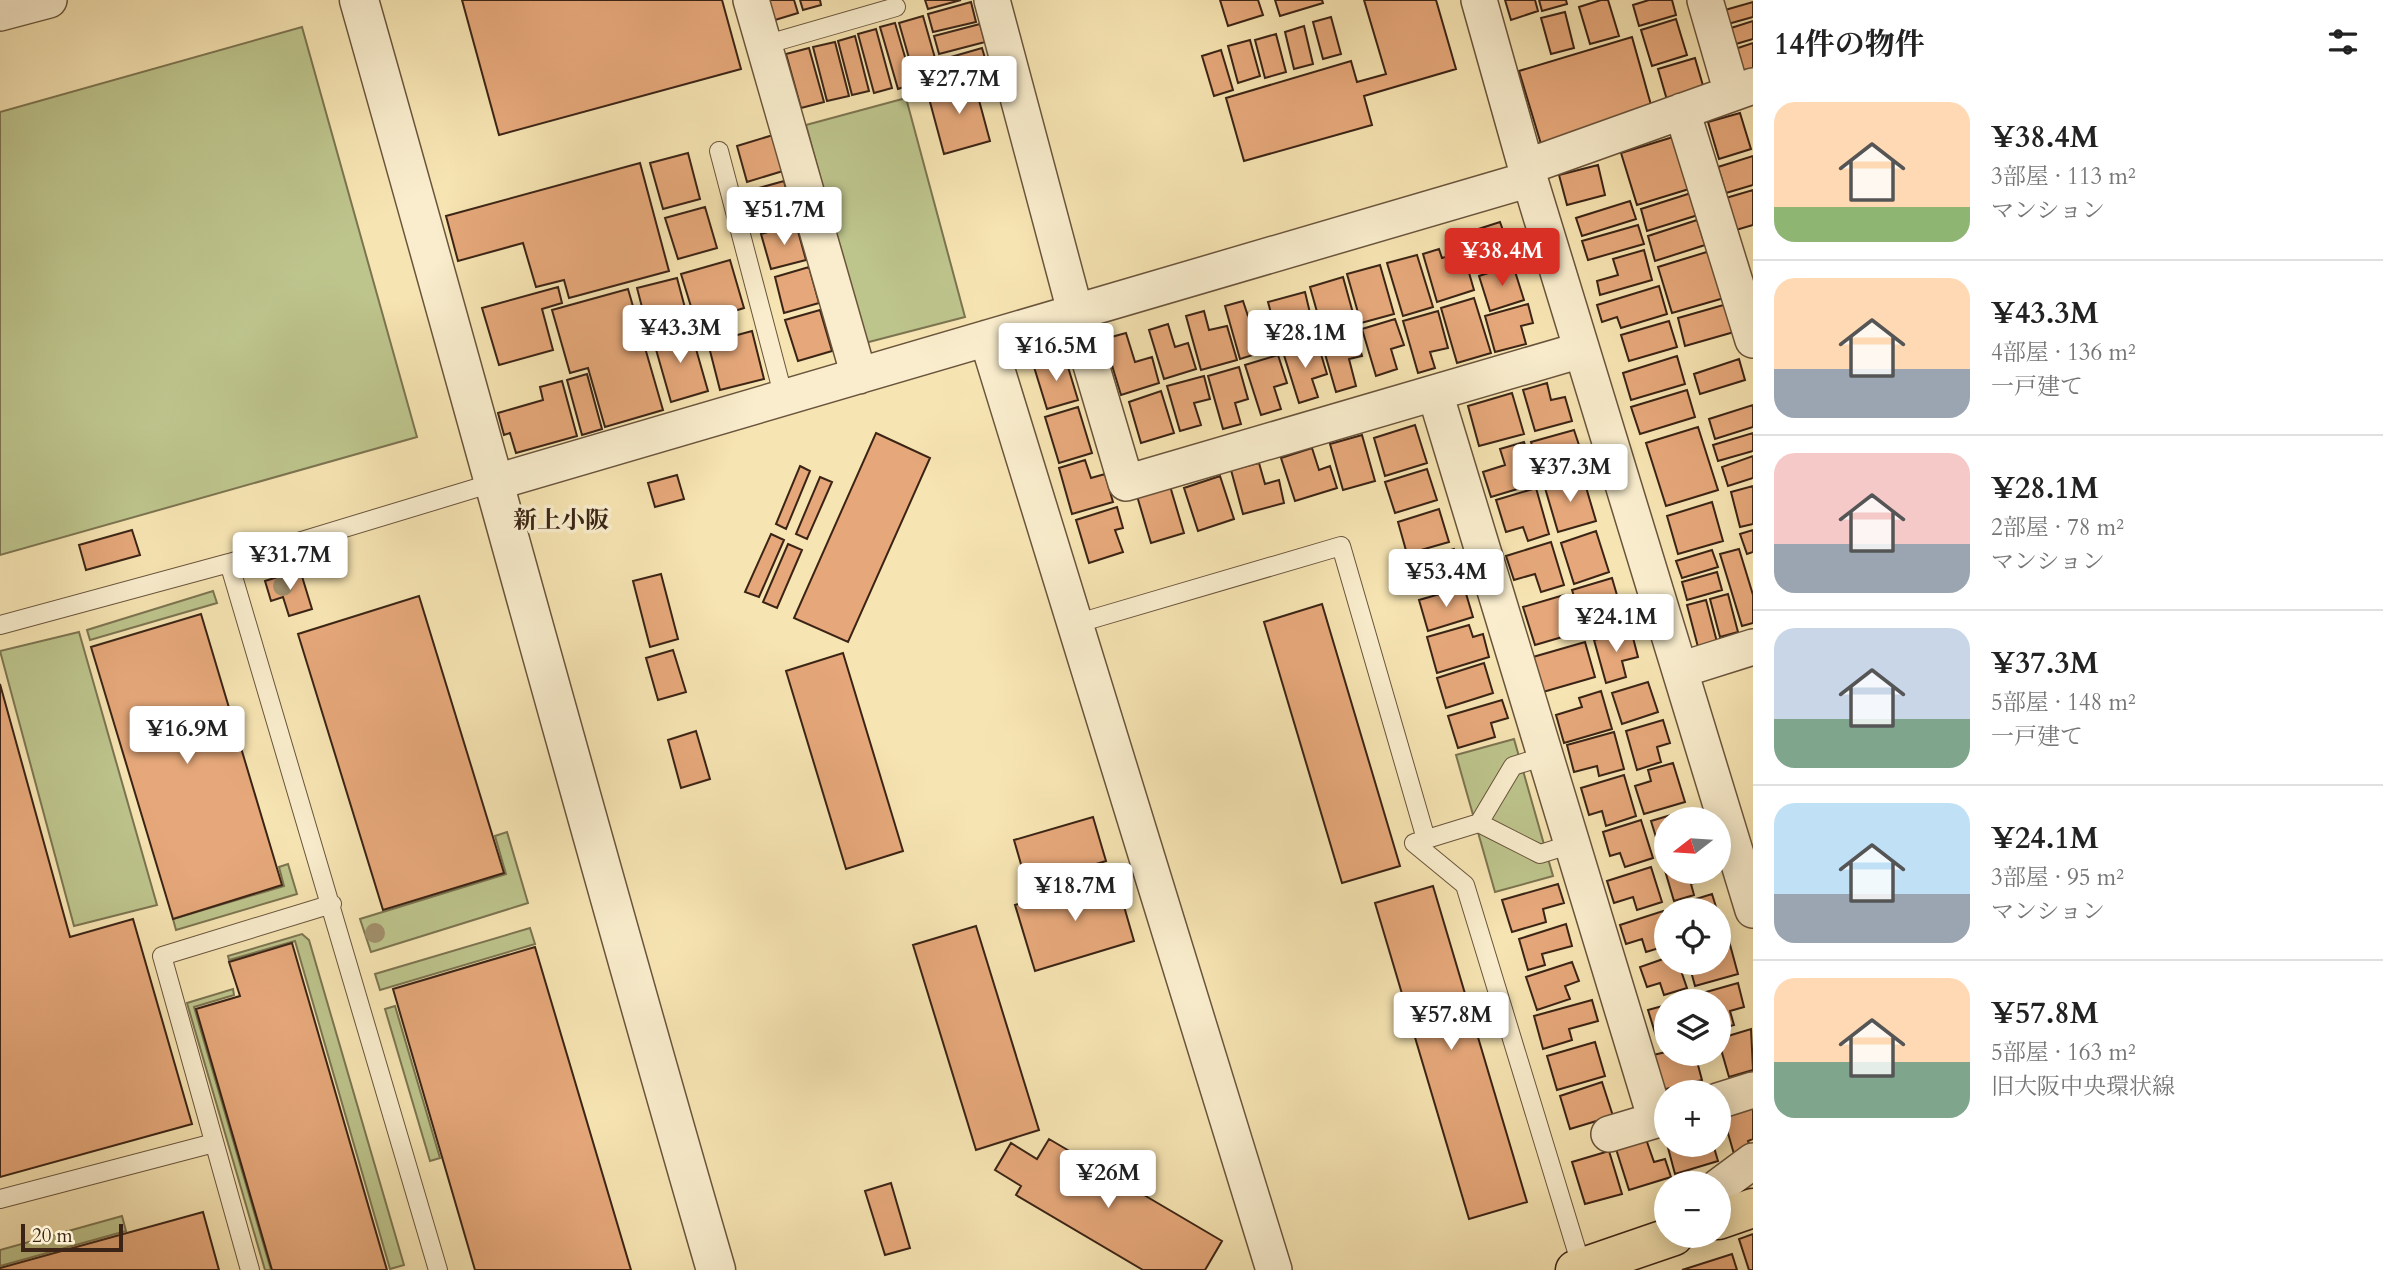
<!DOCTYPE html>
<html lang="ja">
<head>
<meta charset="utf-8">
<style>
	:root { --surface:#fff; --page:#f6f6f6; --text:#222; --muted:#767676; --line:#e0e0e0; --accent:#d93025 }
	body { margin:0; font-family:Cardo,"Noto Serif JP",serif; background:var(--page); color:var(--text); height:100vh; display:flex; flex-direction:column; font-size:26px; white-space:nowrap }
	* { box-sizing:border-box; margin:0 }
	p { font-size:23px; color:var(--muted) }
	.icon { flex:none; width:38px; height:38px; fill:none; stroke:currentColor; stroke-width:2; stroke-linecap:round; stroke-linejoin:round }
	.map { position:relative; flex:1; overflow:hidden }
	.details { display:flex; flex-direction:column; background:var(--surface); width:630px }
	.details>* { flex:none }
	.needle { width:46px; rotate:253deg }
	.controls { position:absolute; left:1654px; top:807px; display:grid; gap:14px }
	.controls a { display:grid; place-items:center; width:77px; height:77px; border-radius:50%; background:var(--surface); box-shadow:0 4px 18px #0003; font-size:35px }
	.scale { position:absolute; left:21px; bottom:18px; width:102px; box-sizing:border-box; padding-left:7px; border:4px solid #3b2415; border-top:0; font-size:19px; line-height:24px; white-space:nowrap; color:#3b2415; -webkit-text-stroke:5px #f9edcd; paint-order:stroke }
	.price { position:absolute; translate:-50% -60px; padding:0 16px; border-radius:7px; background:#fff; color:#222; font-size:23px; line-height:46px; filter:drop-shadow(0 2px 4px #0008) }
	.price::after { content:''; position:absolute; left:50%; top:42px; width:21px; height:16px; margin-left:-10px; background:inherit; clip-path:polygon(0 0,100% 0,50% 100%) }
	.price.active { background:var(--accent); color:#fff }
	ul { padding:0; list-style:none }
	li { display:flex; align-items:center; gap:21px; height:175px; padding:0 21px }
	li+li { border-top:2px solid var(--line) }
	li span { display:grid; place-items:center; flex:none; width:196px; height:140px; border-radius:21px; color:#555 }
	li>.icon { margin-inline-start:auto }
	span .icon { width:84px; height:84px; fill:#fffc; stroke-width:1 }
	li b { font-size:30px }
	h2 { display:flex; justify-content:space-between; align-items:center; height:84px; padding:0 21px; font-size:30px }
	main { display:flex; flex:1; min-height:0 }
	.map>svg:first-child { display:block }
	.green { fill:#bdc48c; stroke:#7c7450; stroke-width:2 }
	.building { fill:#e6a87a; stroke:#3b2415; stroke-width:2 }
	.lines { fill:none; stroke-linecap:round; stroke-linejoin:round }
	.service-casing { stroke:#6a543c; stroke-width:20 }
	.minor-casing { stroke:#6a543c; stroke-width:38 }
	.tertiary-casing { stroke:#6a543c; stroke-width:41 }
	.primary-casing { stroke:#3b2415; stroke-width:41 }
	.service { stroke:#f9edcd; stroke-width:18 }
	.minor { stroke:#f9edcd; stroke-width:35 }
	.tertiary { stroke:#f9edcd; stroke-width:38 }
	.primary { stroke:#f6e4b2; stroke-width:38 }
	.tree { fill:#a1906c }
	.labels { text-anchor:middle; dominant-baseline:central; stroke-width:7; stroke-linejoin:round; paint-order:stroke }
	.neighbourhood-label { font-size:24px; font-weight:bold; fill:#3b2415; stroke:#f9edcd }
</style>
</head>
<body>
<main>
<div class="map">
<svg width="1753" height="1270" viewBox="0 0 1753 1270">
	<rect width="100%" height="100%" fill="#f6e4b2"/>
	<filter id="stains"><feTurbulence type="fractalNoise" baseFrequency=".00286" numOctaves="4"/><feColorMatrix values="0 0 0 0 .2 0 0 0 0 .09 0 0 0 0 .02 0 0 0 .5 -.17"/></filter>
	<radialGradient id="worn" r=".72"><stop offset=".6" stop-color="#630" stop-opacity="0"/><stop offset="1" stop-color="#630" stop-opacity=".3"/></radialGradient>
	<path class="green" d="M302,27L417,437L0,555V112Z
		M906,98L965,317L865,343L806,125Z
		M213,591L217,603L90,640L87,630Z
		M79,632L157,905L74,926L0,651Z
		M1514,739L1553,876L1495,892L1456,755Z
		M507,832L528,903L371,952L360,919L506,874L495,836Z
		M288,864L297,894L176,930L173,919L284,886L279,867Z
		M530,928L535,944L380,990L375,974Z
		M302,934L309,940L404,1265L390,1269L295,941L229,960L228,956Z
		M233,989L234,995L194,1007L271,1270H265L187,1003Z
		M395,1006L440,1158L430,1161L385,1009Z
		M122,1216L126,1231L0,1266V1250Z"/>
	<path class="building" d="M462,0H722L741,69L499,135Z
		M769,0H794L798,13L775,20Z
		M800,0H820L821,5L803,10Z
		M925,0H961L928,9Z
		M1220,0H1258L1263,15L1228,26Z
		M1275,0H1322L1323,3L1280,16Z
		M1364,0H1436L1456,69L1364,96L1372,125L1244,161L1226,98L1351,61L1357,82L1386,74Z
		M1505,0H1535L1538,11L1511,20Z
		M1539,0H1566L1567,4L1542,11Z
		M1601,0H1608L1619,36L1590,44L1579,7Z
		M1649,0H1672L1676,15L1639,26L1633,5Z
		M971,2L976,22L933,32L928,14Z
		M1753,2V17L1728,24L1725,10Z
		M1565,12L1574,48L1551,54L1541,18Z
		M923,16L941,79L917,86L899,23Z
		M1331,17L1341,54L1323,59L1313,22Z
		M1676,19L1687,55L1652,66L1641,30Z
		M1753,21V39L1736,44L1731,28Z
		M895,23L913,84L898,89L880,27Z
		M980,24L985,42L939,54L934,36Z
		M1304,26L1313,64L1294,69L1285,32Z
		M876,29L892,88L874,93L858,34Z
		M1276,34L1286,72L1265,78L1255,40Z
		M855,36L869,91L852,95L838,41Z
		M1632,37L1653,112L1541,144L1519,71Z
		M1250,40L1260,76L1238,83L1228,46Z
		M835,42L849,96L827,101L813,47Z
		M1753,43V70L1742,73L1735,49Z
		M809,48L824,102L801,108L786,54Z
		M982,48L987,65L949,77L944,59Z
		M1221,50L1233,90L1214,96L1202,56Z
		M1695,58L1704,89L1667,100L1658,69Z
		M973,78L990,141L944,154L927,91Z
		M1740,113L1751,149L1719,159L1708,122Z
		M773,135L783,171L747,182L737,146Z
		M1673,137L1689,189L1637,205L1621,153Z
		M688,153L700,199L663,209L650,163Z
		M1753,156V185L1726,193L1718,167Z
		M640,163L669,271L569,298L564,280L536,287L523,243L458,261L446,216Z
		M1598,165L1605,195L1567,205L1559,175Z
		M784,181L793,216L759,226L748,191Z
		M1753,190V225L1736,230L1726,198Z
		M1691,193L1698,215L1647,231L1641,209Z
		M1630,201L1636,219L1582,236L1576,218Z
		M705,207L717,248L678,259L665,218Z
		M1697,220L1705,245L1655,261L1648,236Z
		M1500,222L1513,258L1478,270L1466,233Z
		M796,224L806,260L771,269L761,234Z
		M1638,225L1644,244L1588,260L1582,241Z
		M1439,249L1442,258L1463,252L1474,290L1437,302L1423,254Z
		M1644,250L1652,280L1600,295L1597,281L1618,275L1613,259Z
		M1710,251L1724,298L1672,313L1658,267Z
		M1417,255L1433,307L1403,316L1387,263Z
		M730,260L744,308L696,323L681,274Z
		M1380,265L1394,314L1361,323L1347,274Z
		M1513,265L1524,300L1490,311L1479,276Z
		M809,267L819,303L784,313L775,277Z
		M1343,277L1356,324L1323,333L1310,287Z
		M677,278L688,319L648,330L637,288Z
		M1659,286L1667,314L1621,328L1617,317L1602,322L1597,305Z
		M558,287L562,303L542,309L553,350L499,365L482,308Z
		M628,289L663,410L605,427L588,368L570,373L552,310Z
		M1305,292L1315,334L1279,343L1268,302Z
		M1474,298L1491,353L1457,363L1441,308Z
		M1243,301L1249,319L1265,315L1275,348L1240,359L1225,306Z
		M1528,304L1533,323L1521,326L1526,344L1495,352L1485,316Z
		M1727,304L1734,332L1685,346L1678,318Z
		M820,310L832,351L798,361L785,320Z
		M1204,311L1209,330L1227,326L1237,360L1201,370L1186,316Z
		M1438,311L1448,348L1430,352L1435,368L1418,373L1403,321Z
		M1395,319L1404,345L1391,349L1397,369L1376,376L1362,329Z
		M1669,321L1677,347L1629,361L1621,335Z
		M1168,324L1175,347L1188,343L1196,369L1164,379L1149,330Z
		M690,328L708,391L671,402L653,339Z
		M752,331L764,379L720,390L708,343Z
		M1355,331L1362,356L1349,359L1356,386L1336,392L1321,340Z
		M1126,333L1135,362L1152,357L1159,383L1121,395L1104,339Z
		M1317,341L1327,374L1312,379L1318,397L1299,403L1283,352Z
		M1278,355L1287,383L1274,387L1281,409L1261,415L1245,365Z
		M1677,356L1685,384L1631,400L1623,373Z
		M1065,357L1078,400L1047,409L1034,367Z
		M1739,359L1745,380L1700,394L1694,374Z
		M1239,367L1248,399L1235,403L1241,424L1223,429L1208,376Z
		M587,374L602,429L582,435L567,380Z
		M1204,376L1210,399L1194,403L1201,425L1180,431L1167,386Z
		M562,381L577,436L516,453L510,433L504,435L498,413L543,400L540,387Z
		M1547,383L1551,400L1565,397L1572,421L1535,431L1523,390Z
		M1687,390L1695,417L1640,434L1631,407Z
		M1161,391L1174,433L1141,443L1129,402Z
		M1512,393L1524,434L1479,446L1468,406Z
		M1753,405V427L1715,439L1709,419Z
		M1078,407L1092,453L1059,463L1045,417Z
		M1415,425L1427,463L1385,476L1374,438Z
		M1698,427L1718,490L1666,506L1646,443Z
		M1574,430L1579,445L1563,450L1569,472L1542,480L1531,442Z
		M876,433L930,458L848,642L794,618Z
		M1753,433V451L1718,461L1713,445Z
		M1362,435L1375,481L1343,490L1330,444Z
		M1524,442L1537,483L1491,497L1483,472L1505,465L1500,449Z
		M1312,448L1319,470L1330,466L1337,488L1295,501L1281,458Z
		M1753,456V478L1728,486L1722,467Z
		M1085,460L1091,478L1105,474L1113,502L1072,514L1059,468Z
		M1259,463L1265,484L1279,480L1284,503L1243,514L1231,470Z
		M800,466L810,471L786,529L776,524Z
		M1427,469L1437,500L1395,513L1385,482Z
		M677,475L684,499L655,507L648,483Z
		M1220,476L1234,519L1198,531L1184,488Z
		M820,477L832,482L807,539L796,534Z
		M1583,477L1596,521L1558,532L1545,488Z
		M1170,486L1184,533L1151,543L1137,496Z
		M1753,486V524L1740,527L1731,492Z
		M1536,488L1549,534L1528,541L1523,527L1506,532L1496,500Z
		M1712,502L1723,541L1678,554L1667,516Z
		M1117,507L1123,528L1115,530L1123,552L1089,563L1076,520Z
		M1439,509L1449,542L1407,554L1398,522Z
		M132,530L140,555L86,570L79,545Z
		M1753,530V552L1747,554L1740,534Z
		M1596,531L1609,572L1574,584L1561,543Z
		M771,534L784,540L759,597L745,592Z
		M1551,542L1564,585L1541,592L1535,574L1514,580L1506,556Z
		M788,544L802,550L777,608L763,602Z
		M1454,549L1463,579L1418,593L1409,563Z
		M1739,549L1753,595V623L1742,626L1720,554Z
		M1712,550L1718,567L1682,578L1676,561Z
		M300,570L312,609L289,616L283,597L271,601L265,581Z
		M1717,572L1722,590L1687,600L1682,582Z
		M661,574L678,639L650,647L633,581Z
		M1612,578L1619,602L1606,606L1611,624L1585,631L1572,590Z
		M1464,587L1473,617L1428,631L1419,600Z
		M1728,594L1738,632L1720,637L1710,599Z
		M1564,595L1576,633L1535,645L1523,607Z
		M419,596L504,873L383,910L298,634Z
		M1706,600L1717,642L1698,647L1687,605Z
		M1322,604L1400,866L1342,883L1264,622Z
		M201,614L282,885L173,919L91,647Z
		M1469,625L1473,637L1483,634L1489,657L1437,673L1427,637Z
		M1631,630L1638,657L1622,661L1626,677L1606,683L1594,640Z
		M1585,642L1595,677L1543,692L1533,657Z
		M673,650L686,692L658,700L646,658Z
		M843,653L903,851L846,869L786,671Z
		M1484,663L1493,693L1446,708L1437,678Z
		M1648,682L1658,712L1622,724L1612,693Z
		M0,684L70,937L133,919L192,1124L0,1177Z
		M1601,691L1612,729L1564,743L1556,715L1582,707L1579,698Z
		M1502,700L1508,718L1491,723L1495,737L1458,748L1448,716Z
		M1663,720L1670,743L1657,747L1661,762L1637,770L1626,731Z
		M696,731L710,779L681,788L668,740Z
		M1614,732L1624,769L1599,776L1597,766L1574,772L1567,745Z
		M1673,763L1685,802L1644,814L1635,786L1651,781L1648,770Z
		M1624,775L1636,816L1606,826L1602,811L1589,815L1581,788Z
		M1681,812L1683,819H1666V859L1663,860L1651,821Z
		M1093,817L1106,861L1027,885L1014,840Z
		M1641,820L1653,858L1625,867L1620,853L1610,856L1603,832Z
		M1663,864H1666V872H1705L1707,879L1691,884L1694,895L1674,901Z
		M1651,867L1662,902L1637,910L1633,897L1614,903L1607,881Z
		M1115,875L1134,941L1035,971L1015,905Z
		M1558,884L1564,903L1543,909L1546,922L1512,932L1502,900Z
		M1433,886L1527,1202L1469,1219L1375,903Z
		M1712,894L1717,910H1671L1670,907Z
		M1663,911L1666,946L1646,952L1642,939L1626,944L1620,925Z
		M1566,924L1572,946L1542,954L1545,965L1528,970L1519,939Z
		M976,926L1039,1130L976,1150L913,945Z
		M1729,941L1738,974L1695,986L1689,964L1718,962V944Z
		M292,943L387,1270H272L196,1009L240,996L229,962Z
		M535,947L631,1270H475L393,989Z
		M1666,958V962H1678L1687,988L1664,995L1660,983L1647,987L1640,967Z
		M1572,962L1579,981L1565,986L1570,999L1537,1010L1526,977Z
		M1738,983L1744,1007L1730,1011L1734,1025L1718,1029V1001H1701L1699,994Z
		M1592,1000L1598,1021L1569,1029L1572,1040L1543,1049L1534,1016Z
		M1666,1005V1033L1656,1036L1648,1010Z
		M1751,1029L1753,1070L1729,1077L1718,1039Z
		M1595,1042L1605,1076L1557,1090L1547,1056Z
		M1666,1052L1695,1054L1702,1080L1662,1090L1653,1055Z
		M1602,1082L1613,1116L1570,1129L1560,1096Z
		M1753,1108V1139L1748,1141L1751,1149L1734,1154L1723,1116Z
		M1049,1139L1222,1241L1205,1270H1143L1016,1195L1021,1186L995,1170L1011,1143L1037,1159Z
		M1646,1139L1654,1162L1665,1159L1671,1177L1629,1190L1616,1149Z
		M1667,1144H1713L1718,1161L1675,1174Z
		M1609,1151L1622,1194L1585,1204L1572,1162Z
		M891,1183L910,1248L885,1255L865,1191Z
		M203,1212L219,1270H0V1268Z
		M1753,1234V1270H1749L1739,1239Z
		M1732,1254L1737,1270H1682Z"/>
	<g class="lines">
		<defs>
			<path id="service" d="M764,45L896,7
				M719,151L784,398
				M229,563L438,1270
				M1075,624L1341,546L1426,839
				M0,625L229,563L496,482
				M1545,756L1513,766L1479,823L1414,843L1465,885L1582,1268
				M1479,823L1540,854L1572,844
				M0,1199L214,1143
				M250,1270L162,956L332,904"/>
			<path id="minor" d="M751,0L859,376
				M992,0L1075,311L1126,483L1581,350
				M1479,0L1526,167L1753,910
				M1705,0L1732,93
				M0,13L49,0
				M1682,111L1753,340
				M1526,167L1753,86
				M987,338L1274,1270
				M1435,393L1656,1120
				M496,482L1530,179
				M1680,670L1753,647
				M1718,1101L1753,1090
				M1609,1134L1666,1117
				M1718,1187L1753,1161"/>
			<path id="tertiary" d="M359,0C479,423 593,848 716,1270"/>
			<path id="primary" d="M1718,1220L1753,1208
				M1575,1270L1674,1236"/>
		</defs>
		<use href="#service" class="service-casing"/>
		<use href="#minor" class="minor-casing"/>
		<use href="#tertiary" class="tertiary-casing"/>
		<use href="#primary" class="primary-casing"/>
		<use href="#service" class="service"/>
		<use href="#minor" class="minor"/>
		<use href="#tertiary" class="tertiary"/>
		<use href="#primary" class="primary"/>
	</g>
	<g class="tree">
		<circle cx="283" cy="586" r="10"/>
		<circle cx="375" cy="933" r="10"/>
	</g>
	<g class="labels">
		<g class="neighbourhood-label">
			<text x="561" y="520">新上小阪</text>
		</g>
	</g>
	<rect width="100%" height="100%" filter="url(#stains)"/>
	<rect width="100%" height="100%" fill="url(#worn)"/>
</svg>
<div class="controls">
<a><svg class="needle" viewBox="-14 -14 28 28"><path d="M0-13l5 13h-10z" fill="#e53935"/><path d="M0 13l5-13h-10z" fill="#767676"/></svg></a>
<a><svg class="icon" aria-label="locate" viewBox="0 0 24 24"><circle cx="12" cy="12" r="6"/><path d="M12 2v4M12 18v4M2 12h4M18 12h4"/></svg></a>
<a><svg class="icon" aria-label="layers" viewBox="0 0 24 24"><path d="M12 4l9 5-9 5-9-5zM3 14l9 5 9-5"/></svg></a>
<a>+</a>
<a>−</a>
</div>
<div class="scale">20 m</div>
<b class="price" style="left:959px;top:116px">¥27.7M</b>
<b class="price" style="left:784px;top:247px">¥51.7M</b>
<b class="price active" style="left:1502px;top:288px">¥38.4M</b>
<b class="price" style="left:680px;top:365px">¥43.3M</b>
<b class="price" style="left:1305px;top:370px">¥28.1M</b>
<b class="price" style="left:1056px;top:383px">¥16.5M</b>
<b class="price" style="left:1570px;top:504px">¥37.3M</b>
<b class="price" style="left:290px;top:592px">¥31.7M</b>
<b class="price" style="left:1446px;top:609px">¥53.4M</b>
<b class="price" style="left:1616px;top:654px">¥24.1M</b>
<b class="price" style="left:187px;top:766px">¥16.9M</b>
<b class="price" style="left:1075px;top:923px">¥18.7M</b>
<b class="price" style="left:1451px;top:1052px">¥57.8M</b>
<b class="price" style="left:1108px;top:1210px">¥26M</b>
</div>
<section class="details">
<h2>14件の物件<svg class="icon" aria-label="filters" viewBox="0 0 24 24"><path d="M4 7h16M4 17h16"/><circle cx="9" cy="7" r="2"/><circle cx="15" cy="17" r="2"/></svg></h2>
<ul>
<li><span style="background:linear-gradient(#ffd9b3 75%,#8fb573 0)"><svg class="icon" aria-label="home" viewBox="0 0 24 24"><path d="M3 11l9-7 9 7M6 9v11h12V9"/></svg></span><div><b>¥38.4M</b><p>3部屋 · 113 m²</p><p>マンション</p></div></li>
<li><span style="background:linear-gradient(#ffd9b3 65%,#9aa5b1 0)"><svg class="icon" aria-label="home" viewBox="0 0 24 24"><path d="M3 11l9-7 9 7M6 9v11h12V9"/></svg></span><div><b>¥43.3M</b><p>4部屋 · 136 m²</p><p>一戸建て</p></div></li>
<li><span style="background:linear-gradient(#f6c9c9 65%,#9aa5b1 0)"><svg class="icon" aria-label="home" viewBox="0 0 24 24"><path d="M3 11l9-7 9 7M6 9v11h12V9"/></svg></span><div><b>¥28.1M</b><p>2部屋 · 78 m²</p><p>マンション</p></div></li>
<li><span style="background:linear-gradient(#c9d6e8 65%,#7fa58c 0)"><svg class="icon" aria-label="home" viewBox="0 0 24 24"><path d="M3 11l9-7 9 7M6 9v11h12V9"/></svg></span><div><b>¥37.3M</b><p>5部屋 · 148 m²</p><p>一戸建て</p></div></li>
<li><span style="background:linear-gradient(#bfe0f5 65%,#9aa5b1 0)"><svg class="icon" aria-label="home" viewBox="0 0 24 24"><path d="M3 11l9-7 9 7M6 9v11h12V9"/></svg></span><div><b>¥24.1M</b><p>3部屋 · 95 m²</p><p>マンション</p></div></li>
<li><span style="background:linear-gradient(#ffd9b3 60%,#7fa58c 0)"><svg class="icon" aria-label="home" viewBox="0 0 24 24"><path d="M3 11l9-7 9 7M6 9v11h12V9"/></svg></span><div><b>¥57.8M</b><p>5部屋 · 163 m²</p><p>旧大阪中央環状線</p></div></li>
</ul>
</section>
</main>
</body>
</html>
